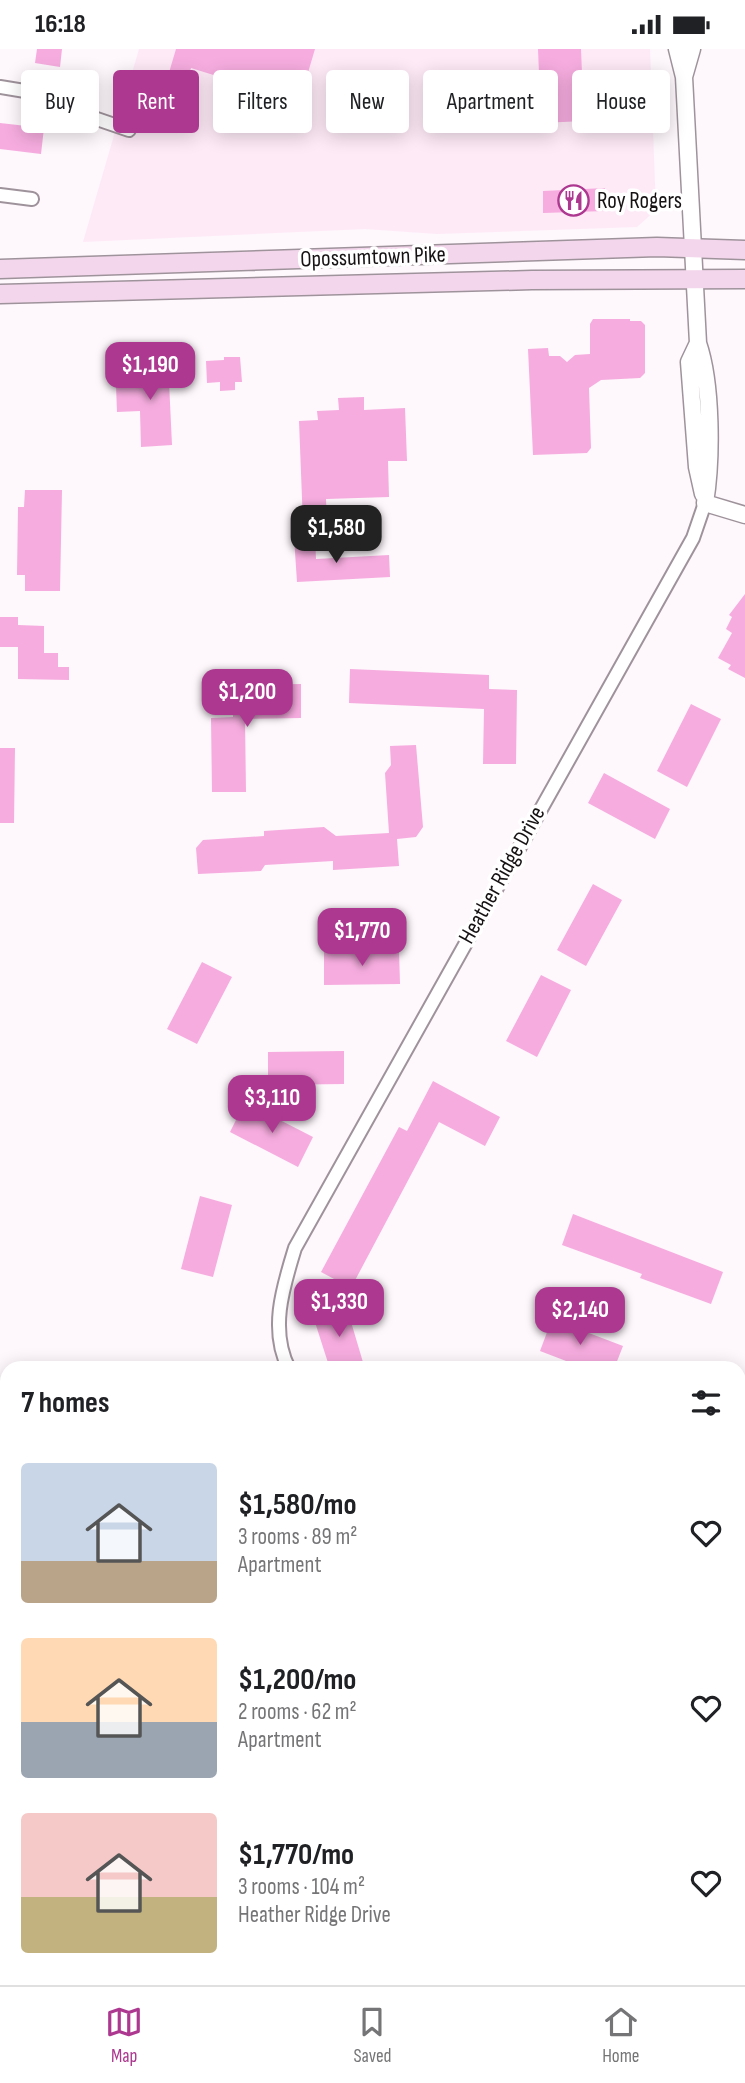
<!DOCTYPE html>
<html lang="en">
<head>
<meta charset="utf-8">
<style>
	:root { --surface:#fff; --page:#f2f2f2; --text:#202124; --muted:#757577; --line:#e0e0e0; --accent:#ac3890 }
	body { margin:0; font-family:"Sofia Sans Condensed",sans-serif; background:var(--page); color:var(--text); height:100vh; display:flex; flex-direction:column; font-size:26px; white-space:nowrap }
	* { box-sizing:border-box; margin:0 }
	p { font-size:23px; color:var(--muted) }
	.icon { flex:none; width:38px; height:38px; fill:none; stroke:currentColor; stroke-width:2; stroke-linecap:round; stroke-linejoin:round }
	.map { position:relative; flex:1; overflow:hidden }
	.sheet { position:absolute; left:0px; top:1312px; width:746px; height:625px; display:flex; flex-direction:column; background:var(--surface); border-radius:21px 21px 0 0; box-shadow:0 4px 18px #0003 }
	.sheet>* { flex:none }
	.top-card { position:absolute; left:21px; top:21px; width:704px; height:63px; display:flex; gap:14px }
	.price { position:absolute; translate:-50% -60px; padding:0 16px; border-radius:14px; background:var(--accent); color:#fff; font-size:23px; line-height:46px; filter:drop-shadow(0 2px 4px #0008) }
	.price::after { content:''; position:absolute; left:50%; top:42px; width:21px; height:16px; margin-left:-10px; background:inherit; clip-path:polygon(0 0,100% 0,50% 100%) }
	.price.on { background:#222; color:#fff }
	ul { padding:0; list-style:none }
	li { display:flex; align-items:center; gap:21px; height:175px; padding:0 21px }
	li span { display:grid; place-items:center; flex:none; width:196px; height:140px; border-radius:7px; color:#555 }
	li>.icon { margin-inline-start:auto }
	span .icon { width:84px; height:84px; fill:#fffc; stroke-width:1 }
	li b { font-size:30px }
	h2 { display:flex; justify-content:space-between; align-items:center; height:84px; padding:0 21px; font-size:30px }
	.tag { padding:0 24px; border-radius:7px; background:var(--surface); box-shadow:0 4px 18px #0003; font-size:24px; line-height:63px }
	.tag.on { background:var(--accent); color:#fff }
	.status { display:flex; justify-content:space-between; align-items:center; height:49px; padding:0 35px; background:var(--surface); direction:ltr }
	.status svg { height:19px; fill:currentColor }
	.tab-bar { display:flex; justify-content:space-around; align-items:center; height:98px; border-top:2px solid var(--line); background:var(--surface); font-size:19px; color:var(--muted) }
	.tab-bar a { display:grid; justify-items:center; gap:4px }
	.tab-bar .on { color:var(--accent) }
	.map>svg:first-child { display:block }
	.built { fill:#feeaf7 }
	.building { fill:#f6acdf }
	.lines { fill:none; stroke-linecap:round; stroke-linejoin:round }
	.minor-casing { stroke:#9f939b; stroke-width:16 }
	.tertiary-casing { stroke:#9f939b; stroke-width:19 }
	.secondary-casing { stroke:#9f939b; stroke-width:21 }
	.minor { stroke:#fff; stroke-width:12 }
	.tertiary { stroke:#fff; stroke-width:16 }
	.secondary { stroke:#f3d6eb; stroke-width:18 }
	.labels { text-anchor:middle; dominant-baseline:central; stroke-width:7; stroke-linejoin:round; paint-order:stroke }
	.poi-label { font-size:23px; fill:#161214; stroke:#fff; text-anchor:start }
	.street-label { font-size:23px; fill:#161214; stroke:#fff }
</style>
</head>
<body>
<div class="status"><b>16:18</b><svg viewBox="0 0 49 12"><path d="M0 12V9h3v3zM5 12V6h3v6zM10 12V3h3v9zM15 12V0h3v12zM26 1h20v11H26zM47 4h2v5h-2z"/></svg></div>
<div class="map">
<svg width="745" height="1936" viewBox="0 0 745 1936">
	<rect width="100%" height="100%" fill="#fef7fc"/>
	<path class="built" d="M139,0H650L656,161L637,178L437,185L365,180L83,193Z"/>
	<path class="building" d="M37,0H62L60,18L35,14Z
		M176,0H315L304,37L295,35L290,50L191,19L184,43L165,37Z
		M538,0H581L584,72L541,74Z
		M0,74L44,79L41,105L0,100Z
		M605,139L606,162L543,164V142Z
		M593,270H630V272H641L645,276V324L640,329L601,331L589,339L591,399L587,404L533,406L528,300L548,299L549,307H560L567,313L575,306L590,305V275Z
		M161,308V312H168L172,396L141,398L140,362L117,363L116,337L139,336L138,315H142V309Z
		M224,308H240L242,333H235V341L220,342V333L207,334L206,312L224,311Z
		M364,348V361L405,359L407,412H388L389,448L326,450L327,475H303L299,372L318,371L317,362L339,361L338,349Z
		M25,441H62L60,542H25V526H17L18,458H24Z
		M315,487L316,510L389,506L390,528L297,533L294,488Z
		M745,545V629L728,620L731,616L718,609L732,584L726,580L732,568L729,566Z
		M0,568H18V576L44,577V604H58V618H69V631L18,630V598H0Z
		M350,620L489,626V640L517,641L516,715H483L484,660L349,654Z
		M301,635V669L245,670L246,743H212L211,669L233,668V636Z
		M691,655L721,670L687,738L657,722Z
		M416,696L423,778L416,788L397,790L399,817L333,821V812L265,816L261,822L198,825L196,799L203,791L264,787V782L324,778L336,787L389,784L385,724L391,716L390,697Z
		M0,699H15L14,774H0Z
		M604,724L670,760L655,790L588,754Z
		M593,835L622,851L586,917L557,901Z
		M399,901L400,935L324,936V902Z
		M202,913L232,928L197,995L167,980Z
		M541,926L571,941L537,1008L506,992Z
		M344,1002V1035L268,1036V1003Z
		M433,1032L500,1068L485,1097L439,1073L351,1239L321,1223L399,1078L407,1082Z
		M245,1053L313,1088L298,1118L230,1083Z
		M200,1147L232,1156L213,1228L181,1220Z
		M573,1165L723,1223L711,1255L640,1229L642,1225L562,1196Z
		M346,1256L365,1320H330L313,1267Z
		M552,1270L623,1297L614,1320H587L540,1302Z"/>
	<g class="lines">
		<defs>
			<path id="minor" d="M0,38L49,46L94,69L129,81
				M0,146L32,150
				M289,1320C269,1281 283,1238 295,1199L693,489L705,454
				M738,1342L745,1341
				M0,1667L7,1675
				M246,1930L251,1936
				M449,1930L451,1936
				M720,1930L722,1936"/>
			<path id="tertiary" d="M677,0L684,28L698,294C712,335 712,410 705,454
				M684,28L692,0
				M698,294L689,313L697,418L703,445
				M705,454L745,466"/>
			<path id="secondary" d="M0,220L657,198L745,201
				M0,245L532,231L745,230"/>
		</defs>
		<use href="#minor" class="minor-casing"/>
		<use href="#tertiary" class="tertiary-casing"/>
		<use href="#secondary" class="secondary-casing"/>
		<use href="#minor" class="minor"/>
		<use href="#tertiary" class="tertiary"/>
		<use href="#secondary" class="secondary"/>
	</g>
	<defs>
		<symbol id="restaurant-ring" viewBox="-11 -11 22 22"><circle r="9.5" fill="#fff" stroke="#ac3890" stroke-width="1.5"/><path d="M-5-6h1v4h1v-4h1v4h1v-4h1v5L-1.5 .5V6h-2V.5L-5-1ZM5-6V6H3V1.5H1.5Q1.5-4 5-6Z" fill="#ac3890"/></symbol>
	</defs>
	<g fill-rule="evenodd">
		<use href="#restaurant-ring" x="556" y="134" width="35" height="35"/>
	</g>
	<g class="labels">
		<g class="poi-label">
			<text x="597" y="152">Roy Rogers</text>
		</g>
		<g class="street-label">
			<text transform="translate(373 208) rotate(-2)">Opossumtown Pike</text>
			<text transform="translate(502 826) rotate(-61)">Heather Ridge Drive</text>
		</g>
	</g>
</svg>
<b class="price" style="left:150px;top:353px">$1,190</b>
<b class="price on" style="left:336px;top:516px">$1,580</b>
<b class="price" style="left:247px;top:680px">$1,200</b>
<b class="price" style="left:362px;top:919px">$1,770</b>
<b class="price" style="left:272px;top:1086px">$3,110</b>
<b class="price" style="left:339px;top:1290px">$1,330</b>
<b class="price" style="left:580px;top:1298px">$2,140</b>
<div class="top-card">
<a class="tag">Buy</a>
<a class="tag on">Rent</a>
<a class="tag">Filters</a>
<a class="tag">New</a>
<a class="tag">Apartment</a>
<a class="tag">House</a>
</div>
<section class="sheet">
<h2>7 homes<svg class="icon" aria-label="filters" viewBox="0 0 24 24"><path d="M4 7h16M4 17h16"/><circle cx="9" cy="7" r="2"/><circle cx="15" cy="17" r="2"/></svg></h2>
<ul>
<li><span style="background:linear-gradient(#c9d6e8 70%,#b9a48a 0)"><svg class="icon" aria-label="home" viewBox="0 0 24 24"><path d="M3 11l9-7 9 7M6 9v11h12V9"/></svg></span><div><b>$1,580/mo</b><p>3 rooms · 89 m²</p><p>Apartment</p></div><svg class="icon" aria-label="heart" viewBox="0 0 24 24"><path d="M12 20l-8-8c-3-5 5-10 8-4 3-6 11-1 8 4z"/></svg></li>
<li><span style="background:linear-gradient(#ffd9b3 60%,#9aa5b1 0)"><svg class="icon" aria-label="home" viewBox="0 0 24 24"><path d="M3 11l9-7 9 7M6 9v11h12V9"/></svg></span><div><b>$1,200/mo</b><p>2 rooms · 62 m²</p><p>Apartment</p></div><svg class="icon" aria-label="heart" viewBox="0 0 24 24"><path d="M12 20l-8-8c-3-5 5-10 8-4 3-6 11-1 8 4z"/></svg></li>
<li><span style="background:linear-gradient(#f6c9c9 60%,#c2b280 0)"><svg class="icon" aria-label="home" viewBox="0 0 24 24"><path d="M3 11l9-7 9 7M6 9v11h12V9"/></svg></span><div><b>$1,770/mo</b><p>3 rooms · 104 m²</p><p>Heather Ridge Drive</p></div><svg class="icon" aria-label="heart" viewBox="0 0 24 24"><path d="M12 20l-8-8c-3-5 5-10 8-4 3-6 11-1 8 4z"/></svg></li>
</ul>
</section>
</div>
<nav class="tab-bar">
<a class="on"><svg class="icon" aria-label="map" viewBox="0 0 24 24"><path d="M3 6l6-2 6 2 6-2v14l-6 2-6-2-6 2zM9 4v14M15 6v14"/></svg>Map</a>
<a><svg class="icon" aria-label="saved" viewBox="0 0 24 24"><path d="M7 4h10v16l-5-4-5 4z"/></svg>Saved</a>
<a><svg class="icon" aria-label="home" viewBox="0 0 24 24"><path d="M3 11l9-7 9 7M6 9v11h12V9"/></svg>Home</a>
</nav>
</body>
</html>
